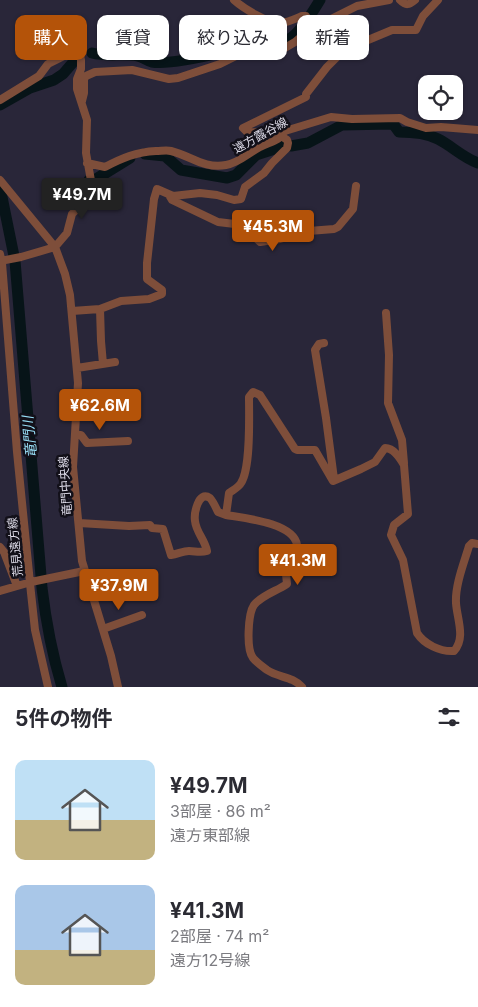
<!DOCTYPE html>
<html lang="ja">
<head>
<meta charset="utf-8">
<style>
	:root { --surface:#fff; --page:#f2f2f3; --text:#2b2b33; --muted:#7c7c81; --accent:#b45309 }
	body { margin:0; font-family:Inter,"Noto Sans JP",sans-serif; background:var(--page); color:var(--text); height:100vh; display:flex; flex-direction:column; font-size:19px; white-space:nowrap }
	* { box-sizing:border-box; margin:0 }
	p { font-size:16px; color:var(--muted) }
	.icon { flex:none; width:28px; height:28px; fill:none; stroke:currentColor; stroke-width:2; stroke-linecap:round; stroke-linejoin:round }
	.map { position:relative; height:687px; overflow:hidden }
	.details { display:flex; flex-direction:column; background:var(--surface); flex:1 }
	.details>* { flex:none }
	.guide { position:absolute; left:15px; top:15px; width:449px; height:45px; display:flex; gap:10px }
	.tools { position:absolute; left:418px; top:75px; display:grid; gap:10px }
	.tools a { display:grid; place-items:center; width:45px; height:45px; border-radius:10px; background:var(--surface); box-shadow:0 1px 4px #0004; font-size:25px }
	.price { position:absolute; translate:-50% -42px; padding:0 11px; border-radius:5px; background:var(--accent); color:#fff; font-size:16px; line-height:32px; filter:drop-shadow(0 1px 2px #0008) }
	.price::after { content:''; position:absolute; left:50%; top:30px; width:15px; height:11px; margin-left:-8px; background:inherit; clip-path:polygon(0 0,100% 0,50% 100%) }
	.price.on { background:#222; color:#fff }
	ul { padding:0; list-style:none }
	li { display:flex; align-items:center; gap:15px; height:125px; padding:0 15px }
	li span { display:grid; place-items:center; flex:none; width:140px; height:100px; border-radius:10px; color:#555 }
	li>.icon { margin-inline-start:auto }
	span .icon { width:60px; height:60px; fill:#fffc; stroke-width:1 }
	li b { font-size:21px }
	h2 { display:flex; justify-content:space-between; align-items:center; height:60px; padding:0 15px; font-size:21px }
	.chip { padding:0 18px; border-radius:10px; background:var(--surface); box-shadow:0 1px 4px #0004; font-size:18px; line-height:45px }
	.chip.on { background:var(--accent); color:#fff }
	.map>svg:first-child { display:block }
	.lines { fill:none; stroke-linecap:round; stroke-linejoin:round }
	.river { stroke:#071418; stroke-width:11 }
	.minor { stroke:#7e4e3a; stroke-width:8 }
	.labels { text-anchor:middle; dominant-baseline:central; stroke-width:5; stroke-linejoin:round; paint-order:stroke }
	.street-label { font-size:12px; fill:#dedce9; stroke:#121019 }
	.water-label { font-size:14px; font-style:italic; fill:#97def6; stroke:#121019 }
</style>
</head>
<body>
<div class="map">
<svg width="478" height="687" viewBox="0 0 478 687">
	<rect width="100%" height="100%" fill="#292639"/>
	<g class="lines">
		<path class="river" d="M92,53C107,57 123,53 138,56C143,57 147,61 152,62C168,65 207,56 224,52C235,49 244,41 256,39C267,36 277,45 289,39C299,34 314,10 320,0
			M0,105L30,88L54,80L63,74L76,59
			M291,146L308,143L342,125L390,124L394,125L399,132C412,132 426,133 438,139C452,146 462,157 478,163
			M145,154L165,156L181,170L227,178L236,175L256,155L284,146
			M89,180L96,179L130,158
			M0,187L15,261L42,588C46,622 52,654 62,687"/>
		<path class="minor" d="M234,0C243,8 267,23 279,23C287,23 295,19 302,16H306L312,28
			M400,0C406,6 409,5 415,0
			M0,100L39,76L48,64L70,53L80,55L81,60V69L77,79V89L87,120L86,153L92,186L81,205L72,214L67,233L55,247L21,257L0,261
			M82,101L84,93V79L86,76L95,72L132,70L169,79L178,78L220,64L256,46L283,49L295,42L309,30L357,6L389,0
			M87,163L105,167C122,158 136,152 156,151C161,151 167,150 171,151C191,156 204,169 226,165C239,163 248,153 260,147C269,142 280,141 285,131L331,117L352,119L400,118L407,122L426,128L441,127L478,130
			M0,180L55,247L65,274L70,295L78,383L73,467L82,561L111,656L118,687
			M169,195L172,200L218,222L243,225L260,242L280,239L309,231L334,229L338,227L353,209L356,186
			M0,254L2,263L17,452L31,593L35,630L48,687
			M100,309L101,341L103,364
			M72,311L100,309L121,301L149,299L162,294V290L147,279V263L154,199L157,189L173,196L200,193L217,195L234,200L241,199L245,187L264,173L272,163L287,148L288,143L287,140L278,133L247,132L243,128L306,97V94L327,67L344,50L392,30H416L423,16L438,0
			M386,313L389,355L388,403L402,440L404,463
			M324,343L319,344L315,350L326,418L334,479
			M77,368L115,362
			M75,435H81L87,443L128,441
			M226,515C244,518 294,523 297,545L285,564L287,584C277,591 262,595 254,605C248,614 246,649 253,658C256,662 263,667 267,670C279,678 292,676 302,687
			M79,523L129,526L150,525L152,528L163,529L171,555C178,554 183,551 189,551C195,551 200,553 207,551C205,540 196,532 195,521C194,514 198,490 210,498C213,501 216,508 218,512L226,515L229,493C233,490 239,487 241,483C251,468 249,416 249,397L253,392L260,395L295,449L297,450H315L333,481L361,469L375,462L385,448C394,448 400,458 404,465L408,514L394,525L391,535L403,560L417,633C424,644 440,652 454,651C466,638 457,619 456,603C455,585 464,563 469,546L472,543L478,544
			M0,547L4,552L17,586
			M0,591L31,582L84,571
			M103,629L142,615"/>
	</g>
	<g class="labels">
		<g class="street-label">
			<text transform="translate(260 135) rotate(-29)">遠方露谷線</text>
			<text transform="translate(65 486) rotate(-94)">竜門中央線</text>
			<text transform="translate(15 547) rotate(-96)">荒見遠方線</text>
		</g>
		<g class="water-label">
			<text transform="translate(29 437) rotate(-95)">竜門川</text>
		</g>
	</g>
</svg>
<div class="tools">
<a><svg class="icon" aria-label="locate" viewBox="0 0 24 24"><circle cx="12" cy="12" r="6"/><path d="M12 2v4M12 18v4M2 12h4M18 12h4"/></svg></a>
</div>
<b class="price on" style="left:82px;top:220px">¥49.7M</b>
<b class="price" style="left:273px;top:252px">¥45.3M</b>
<b class="price" style="left:100px;top:431px">¥62.6M</b>
<b class="price" style="left:298px;top:586px">¥41.3M</b>
<b class="price" style="left:119px;top:611px">¥37.9M</b>
<div class="guide">
<a class="chip on">購入</a>
<a class="chip">賃貸</a>
<a class="chip">絞り込み</a>
<a class="chip">新着</a>
</div>
</div>
<section class="details">
<h2>5件の物件<svg class="icon" aria-label="filters" viewBox="0 0 24 24"><path d="M4 7h16M4 17h16"/><circle cx="9" cy="7" r="2"/><circle cx="15" cy="17" r="2"/></svg></h2>
<ul>
<li><span style="background:linear-gradient(#bfe0f5 60%,#c2b280 0)"><svg class="icon" aria-label="home" viewBox="0 0 24 24"><path d="M3 11l9-7 9 7M6 9v11h12V9"/></svg></span><div><b>¥49.7M</b><p>3部屋 · 86 m²</p><p>遠方東部線</p></div></li>
<li><span style="background:linear-gradient(#a9c7e8 65%,#c2b280 0)"><svg class="icon" aria-label="home" viewBox="0 0 24 24"><path d="M3 11l9-7 9 7M6 9v11h12V9"/></svg></span><div><b>¥41.3M</b><p>2部屋 · 74 m²</p><p>遠方12号線</p></div></li>
</ul>
</section>
</body>
</html>
